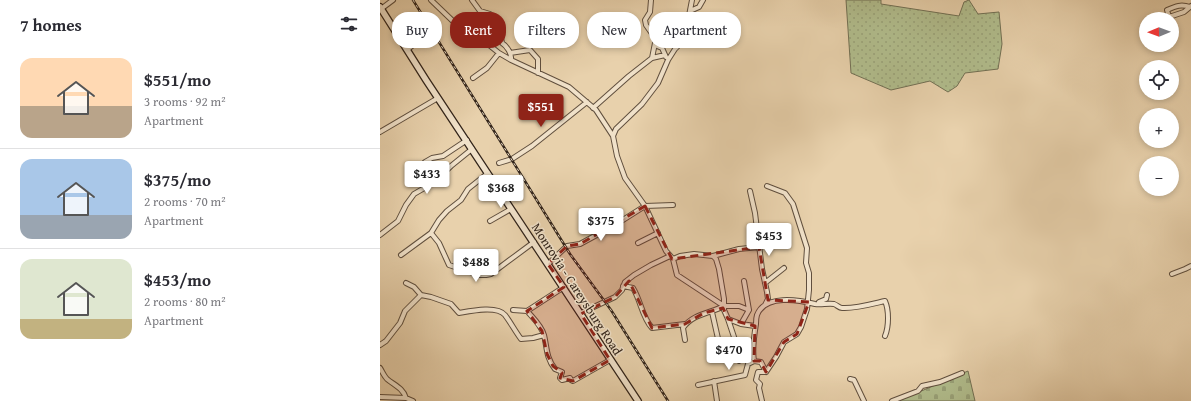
<!DOCTYPE html>
<html lang="en">
<head>
<meta charset="utf-8">
<style>
	:root { --surface:#fff; --page:#f2f2f3; --text:#2b2b33; --muted:#7c7c81; --line:#e1e1e2; --accent:#8f2418 }
	body { margin:0; font-family:"Gentium Book Plus",serif; background:var(--page); color:var(--text); height:100vh; display:flex; flex-direction:column; font-size:15px; white-space:nowrap }
	* { box-sizing:border-box; margin:0 }
	p { font-size:13px; color:var(--muted) }
	.icon { flex:none; width:22px; height:22px; fill:none; stroke:currentColor; stroke-width:2; stroke-linecap:round; stroke-linejoin:round }
	.map { position:relative; flex:1; overflow:hidden }
	.side { display:flex; flex-direction:column; background:var(--surface); width:380px }
	.side>* { flex:none }
	.banner { position:absolute; left:12px; top:12px; width:380px; height:36px; display:flex; gap:8px }
	.needle { width:26px; rotate:269deg }
	.fabs { position:absolute; left:759px; top:12px; display:grid; gap:8px }
	.fabs a { display:grid; place-items:center; width:40px; height:40px; border-radius:50%; background:var(--surface); box-shadow:0 2px 6px #0003; font-size:20px }
	.price { position:absolute; translate:-50% -34px; padding:0 9px; border-radius:4px; background:#fff; color:#222; font-size:13px; line-height:26px; filter:drop-shadow(0 1px 2px #0008) }
	.price::after { content:''; position:absolute; left:50%; top:24px; width:12px; height:9px; margin-left:-6px; background:inherit; clip-path:polygon(0 0,100% 0,50% 100%) }
	.price.active { background:var(--accent); color:#fff }
	ul { padding:0; list-style:none }
	li { display:flex; align-items:center; gap:12px; height:100px; padding:0 20px }
	li+li { border-top:1px solid var(--line) }
	li span { display:grid; place-items:center; flex:none; width:112px; height:80px; border-radius:12px; color:#555 }
	li>.icon { margin-inline-start:auto }
	span .icon { width:48px; height:48px; fill:#fffc; stroke-width:1 }
	li b { font-size:17px }
	h2 { display:flex; justify-content:space-between; align-items:center; height:48px; padding:0 20px; font-size:17px }
	.pill { padding:0 14px; border-radius:16px; background:var(--surface); box-shadow:0 2px 6px #0003; font-size:14px; line-height:36px }
	.pill.active { background:var(--accent); color:#fff }
	main { display:flex; flex:1; min-height:0 }
	.map>svg:first-child { display:block }
	.grass { fill:url(#grass-dots); stroke:#727054 }
	.cemetery { fill:url(#cemetery-stones); stroke:#727054 }
	.lines { fill:none; stroke-linecap:round; stroke-linejoin:round }
	.minor-casing { stroke:#604f3e; stroke-width:6 }
	.secondary-casing { stroke:#32241a; stroke-width:8 }
	.minor { stroke:#f0e1c9; stroke-width:4 }
	.secondary { stroke:#f0e1c9; stroke-width:5.5 }
	.rail-casing { stroke:#32241a; stroke-width:2.5 }
	.rail { stroke:#f0e1c9; stroke-width:1; stroke-dasharray:3; stroke-linecap:butt }
	.marked { fill:#8f2418; fill-opacity:0.2; stroke:#8f2418; stroke-width:3; stroke-dasharray:8 5; stroke-linejoin:round }
	.labels { text-anchor:middle; dominant-baseline:central; stroke-width:3; stroke-linejoin:round; paint-order:stroke }
	.street-label { font-size:13px; fill:#32241a; stroke:#f0e1c9 }
</style>
</head>
<body>
<main>
<section class="side">
<h2>7 homes<svg class="icon" aria-label="filters" viewBox="0 0 24 24"><path d="M4 7h16M4 17h16"/><circle cx="9" cy="7" r="2"/><circle cx="15" cy="17" r="2"/></svg></h2>
<ul>
<li><span style="background:linear-gradient(#ffd9b3 60%,#b9a48a 0)"><svg class="icon" aria-label="home" viewBox="0 0 24 24"><path d="M3 11l9-7 9 7M6 9v11h12V9"/></svg></span><div><b>$551/mo</b><p>3 rooms · 92 m²</p><p>Apartment</p></div></li>
<li><span style="background:linear-gradient(#a9c7e8 70%,#9aa5b1 0)"><svg class="icon" aria-label="home" viewBox="0 0 24 24"><path d="M3 11l9-7 9 7M6 9v11h12V9"/></svg></span><div><b>$375/mo</b><p>2 rooms · 70 m²</p><p>Apartment</p></div></li>
<li><span style="background:linear-gradient(#dfe7d0 75%,#c2b280 0)"><svg class="icon" aria-label="home" viewBox="0 0 24 24"><path d="M3 11l9-7 9 7M6 9v11h12V9"/></svg></span><div><b>$453/mo</b><p>2 rooms · 80 m²</p><p>Apartment</p></div></li>
</ul>
</section>
<div class="map">
<svg width="811" height="401" viewBox="0 0 811 401">
	<defs>
		<pattern id="grass-dots" width="8" height="8" patternUnits="userSpaceOnUse"><rect width="8" height="8" fill="#b1bd8d"/><path d="M2 2h.1M6 6h.1" fill="none" stroke="#99a279" stroke-width="1.8" stroke-linecap="round"/></pattern>
		<pattern id="cemetery-stones" width="16" height="16" patternUnits="userSpaceOnUse"><rect width="16" height="16" fill="#b1bd8d"/><path d="M2 7V4a2 2 0 0 1 4 0v3zM10 15v-3a2 2 0 0 1 4 0v3z" fill="#99a279"/></pattern>
	</defs>
	<rect width="100%" height="100%" fill="#e8d1ac"/>
	<filter id="stains"><feTurbulence type="fractalNoise" baseFrequency=".005" numOctaves="4"/><feColorMatrix values="0 0 0 0 .2 0 0 0 0 .09 0 0 0 0 .02 0 0 0 .5 -.17"/></filter>
	<radialGradient id="worn" r=".72"><stop offset=".6" stop-color="#630" stop-opacity="0"/><stop offset="1" stop-color="#630" stop-opacity=".3"/></radialGradient>
	<path class="grass" d="M466,0H501V4L579,16L584,2L589,0L598,14L619,12L622,44L618,69L585,73L577,86L568,92L550,81L511,90L471,73Z"/>
	<path class="cemetery" d="M588,371L595,401H518Z"/>
	<g class="lines">
		<defs>
			<path id="minor" d="M51,0L77,25L89,29L119,53L131,60L189,87L216,110L233,136L237,156L245,178L265,206L286,251L293,259L297,275L344,306H359L369,310L361,324L375,326
				M92,0L100,11L110,14L120,32L122,43C127,46 132,54 131,60
				M271,0L270,12L265,20L266,25L273,35L277,46L282,48L286,57
				M810,7C801,4 796,6 787,10L789,17L804,12L811,6
				M1,9L13,0
				M310,11L319,7L323,0
				M27,50L57,26
				M130,53L150,50L158,59V73
				M272,58L275,43
				M93,78L107,68L119,53
				M213,108L249,76L272,58L285,55
				M0,132L58,98
				M233,136L236,129L262,104L278,83L288,60L295,49L301,43L305,36L312,0
				M119,163L132,159L152,146L207,102
				M37,171L45,162L52,158L63,156L87,140
				M370,191L375,213L382,269L387,292L388,299L385,305
				M110,221L131,209
				M51,233L59,243L69,265L99,275H106L111,274L154,242
				M0,235L18,221L26,205L34,194L53,183L71,166L92,149
				M258,243L278,233
				M21,255L51,233L59,220L67,211L81,200L88,189L108,173
				M333,256L359,249L379,247
				M293,259L300,256L314,254L333,256L336,259L339,269L344,299V310L348,319L361,324
				M168,264L187,246L200,244L235,225L265,206L293,205
				M792,274L805,269L811,266
				M364,281L369,310
				M26,283L34,287L41,295L51,297L71,304L79,313C90,311 117,305 125,315C131,323 135,331 141,339L153,338L164,335
				M385,283L404,268
				M243,286L253,288C261,301 262,317 272,328L305,324
				M439,302L446,299L447,295
				M133,310L147,311C153,318 161,325 164,335C167,347 166,358 175,369L182,372L180,378L182,380L190,378L191,380L193,381L230,360
				M147,311L184,287
				M332,312L339,343
				M201,313L235,297L242,290L245,282L254,275L271,265L290,256
				M348,319L355,340L359,361
				M305,340L303,328C312,314 331,313 344,306
				M0,345L6,341L20,323L25,311L41,295
				M0,368C2,371 4,376 7,379C14,385 23,388 26,398
				M386,372L396,357L404,342L417,334L421,327L427,309L429,290V273L426,263L427,248L413,204L405,193L387,186
				M470,379L474,380L484,401
				M334,381L337,401
				M318,385L365,375L368,364L374,361
				M0,397L26,398L33,401
				M382,401L379,388L380,384L376,380L378,372H386L381,362L374,361C372,349 374,336 376,324C376,321 376,318 377,315C385,294 419,300 435,304C441,305 448,303 454,304C457,305 459,308 462,308C474,309 492,304 505,301C509,310 509,326 505,336
				M512,401L538,391L542,386L560,382L582,373"/>
			<path id="secondary" d="M0,7L46,80L258,401"/>
		</defs>
		<use href="#minor" class="minor-casing"/>
		<use href="#secondary" class="secondary-casing"/>
		<use href="#minor" class="minor"/>
		<use href="#secondary" class="secondary"/>
		<defs>
			<path id="rail" d="M33,0L190,254L231,310L288,401"/>
		</defs>
		<use href="#rail" class="rail-casing"/>
		<use href="#rail" class="rail"/>
	</g>
	<path class="marked" d="M265,206L292,259L379,247L388,300L429,302L417,334L404,342L386,372L380,361H374L375,326L348,319L343,308L324,313L305,324L272,328L249,281L235,297L201,314L230,360L193,381L180,378L182,373L173,366L167,354L162,331L147,311L184,287L168,264L187,246L200,244Z"/>
	<g class="labels">
		<g class="street-label">
			<text transform="translate(197 289) rotate(57)">Monrovia - Careysburg Road</text>
		</g>
	</g>
	<rect width="100%" height="100%" filter="url(#stains)"/>
	<rect width="100%" height="100%" fill="url(#worn)"/>
</svg>
<div class="fabs">
<a><svg class="needle" viewBox="-14 -14 28 28"><path d="M0-13l5 13h-10z" fill="#e53935"/><path d="M0 13l5-13h-10z" fill="#7c7c81"/></svg></a>
<a><svg class="icon" aria-label="locate" viewBox="0 0 24 24"><circle cx="12" cy="12" r="6"/><path d="M12 2v4M12 18v4M2 12h4M18 12h4"/></svg></a>
<a>+</a>
<a>−</a>
</div>
<b class="price active" style="left:161px;top:128px">$551</b>
<b class="price" style="left:47px;top:195px">$433</b>
<b class="price" style="left:121px;top:209px">$368</b>
<b class="price" style="left:221px;top:242px">$375</b>
<b class="price" style="left:389px;top:257px">$453</b>
<b class="price" style="left:96px;top:283px">$488</b>
<b class="price" style="left:349px;top:371px">$470</b>
<div class="banner">
<a class="pill">Buy</a>
<a class="pill active">Rent</a>
<a class="pill">Filters</a>
<a class="pill">New</a>
<a class="pill">Apartment</a>
</div>
</div>
</main>
</body>
</html>
